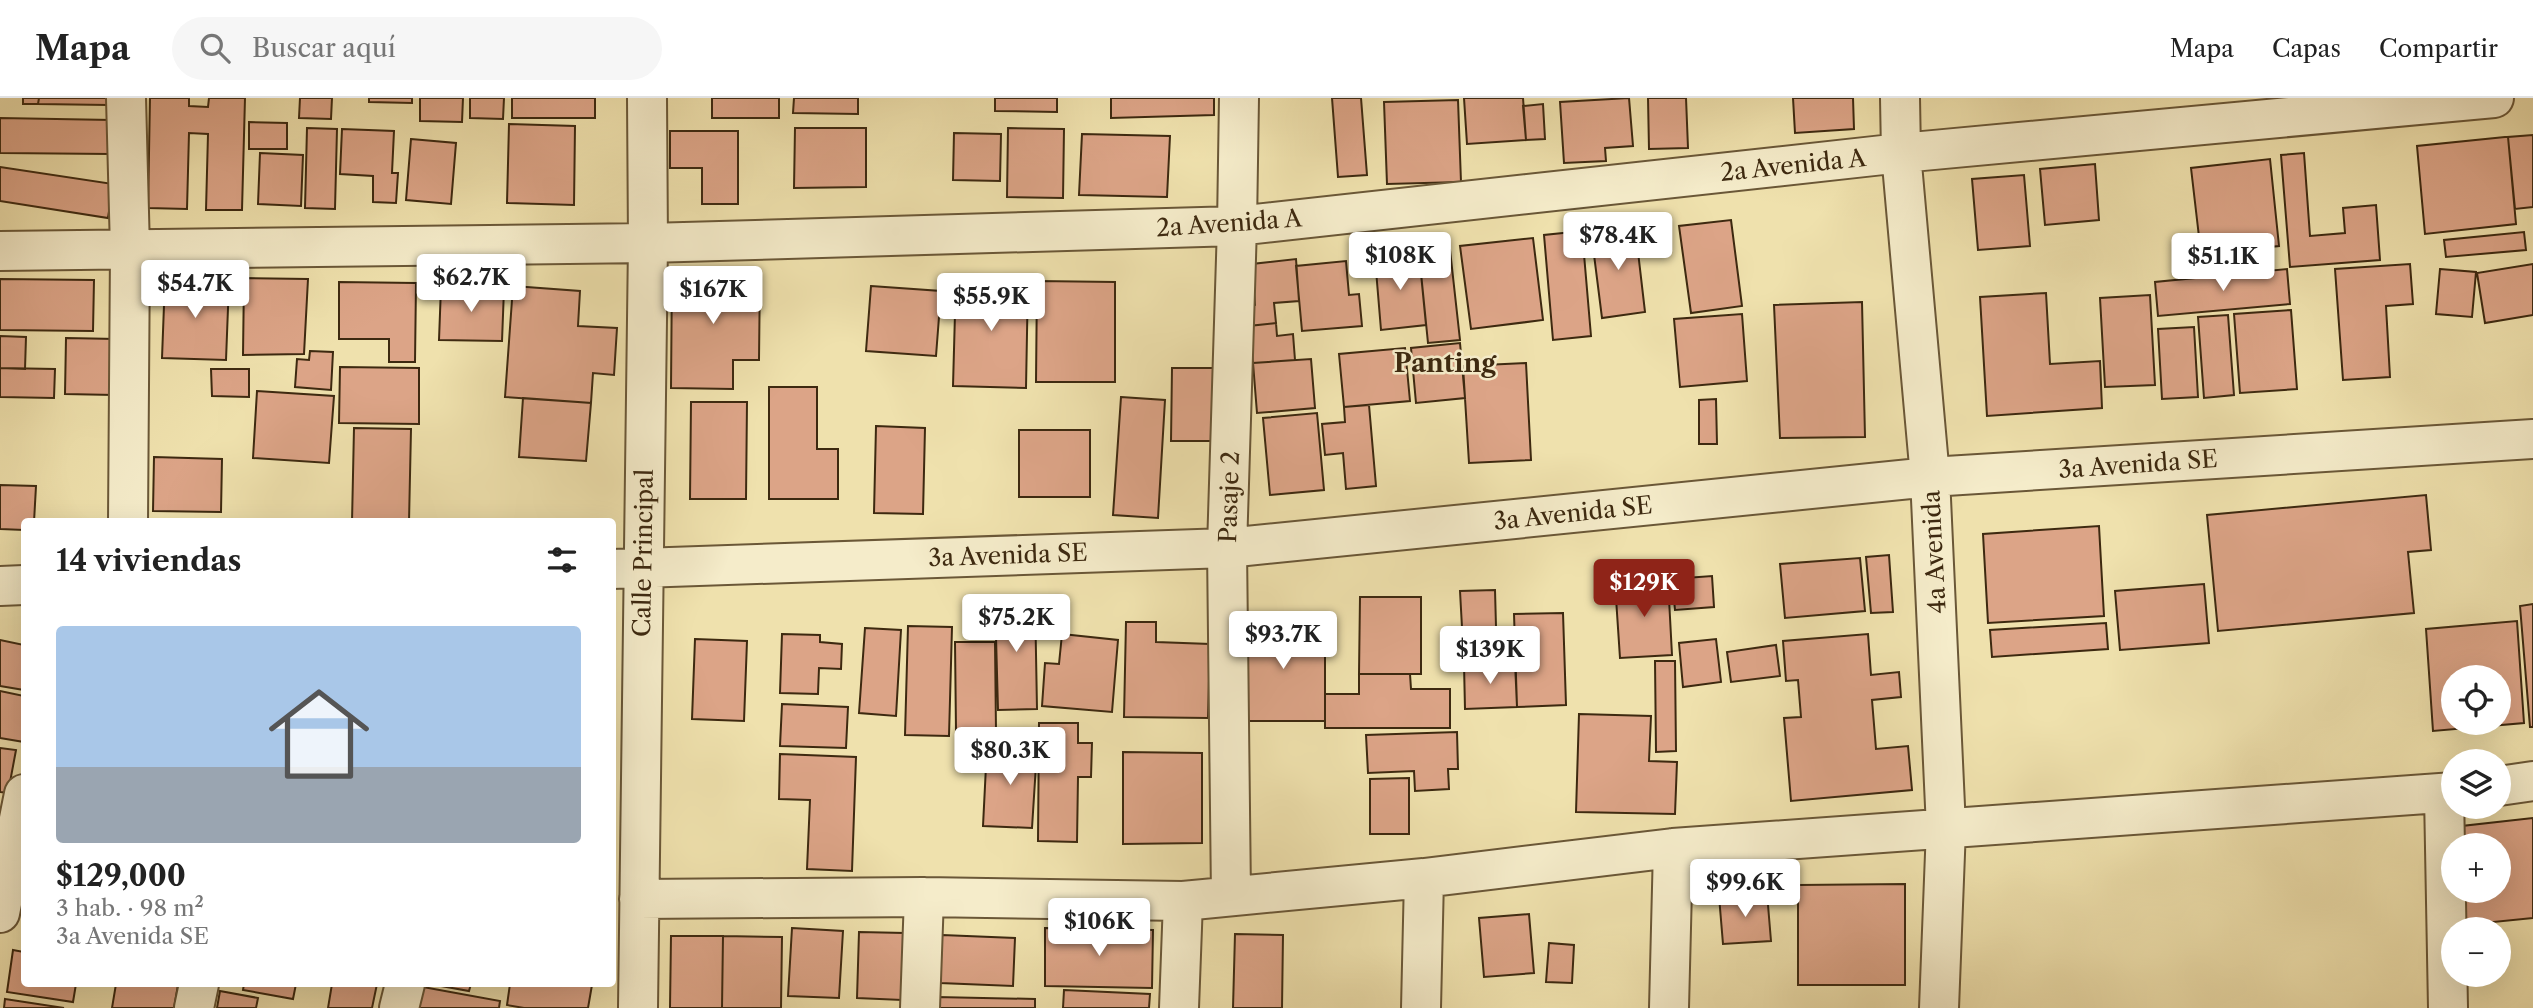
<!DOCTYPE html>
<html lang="es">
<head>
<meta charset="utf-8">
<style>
	:root { --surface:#fff; --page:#f6f6f6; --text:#222; --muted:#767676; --line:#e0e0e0; --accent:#8f2418 }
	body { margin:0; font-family:"Libre Caslon Text",serif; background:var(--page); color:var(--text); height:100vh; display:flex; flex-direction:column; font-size:26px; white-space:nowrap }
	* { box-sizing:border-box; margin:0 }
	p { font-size:23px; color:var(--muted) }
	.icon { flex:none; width:38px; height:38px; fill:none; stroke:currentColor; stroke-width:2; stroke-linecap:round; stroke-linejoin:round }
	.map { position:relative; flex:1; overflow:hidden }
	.panel { position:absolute; left:21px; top:420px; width:595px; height:469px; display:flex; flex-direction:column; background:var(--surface); border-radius:7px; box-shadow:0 7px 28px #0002 }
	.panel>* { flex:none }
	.tools { position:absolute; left:2441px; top:567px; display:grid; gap:14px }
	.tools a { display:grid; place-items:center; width:70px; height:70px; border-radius:50%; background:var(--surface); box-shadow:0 7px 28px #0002; font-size:35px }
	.price { position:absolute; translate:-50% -60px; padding:0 16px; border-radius:7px; background:#fff; color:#222; font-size:23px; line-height:46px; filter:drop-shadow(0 2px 4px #0008) }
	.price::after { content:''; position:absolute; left:50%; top:42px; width:21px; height:16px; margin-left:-10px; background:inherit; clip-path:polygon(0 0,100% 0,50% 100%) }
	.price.current { background:var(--accent); color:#fff }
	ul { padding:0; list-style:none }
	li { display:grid; align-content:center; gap:14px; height:371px; padding:0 35px }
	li+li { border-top:2px solid var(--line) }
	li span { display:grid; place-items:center; height:217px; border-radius:7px; color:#555 }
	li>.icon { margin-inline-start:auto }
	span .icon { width:126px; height:126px; fill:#fffc; stroke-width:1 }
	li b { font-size:30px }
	h2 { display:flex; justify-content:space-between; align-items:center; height:84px; padding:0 35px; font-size:30px }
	header { display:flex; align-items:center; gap:42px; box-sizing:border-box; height:98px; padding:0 35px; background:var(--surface); border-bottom:2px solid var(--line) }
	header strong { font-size:33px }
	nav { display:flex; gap:38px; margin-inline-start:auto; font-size:24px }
	.search { width:490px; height:63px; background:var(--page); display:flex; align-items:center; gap:18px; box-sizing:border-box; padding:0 24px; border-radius:38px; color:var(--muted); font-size:26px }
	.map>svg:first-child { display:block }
	.building { fill:#dca487; stroke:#3d2910; stroke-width:2; fill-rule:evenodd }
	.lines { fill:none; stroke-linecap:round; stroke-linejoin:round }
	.minor-casing { stroke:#6a5737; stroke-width:42 }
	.minor { stroke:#f5ecca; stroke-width:38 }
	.labels { text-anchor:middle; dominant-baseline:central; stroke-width:5; stroke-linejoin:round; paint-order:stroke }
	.street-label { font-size:24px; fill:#3d2910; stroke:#f5ecca }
	.neighbourhood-label { font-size:26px; font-weight:bold; fill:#3d2910; stroke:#f5ecca }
</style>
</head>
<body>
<header>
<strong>Mapa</strong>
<div class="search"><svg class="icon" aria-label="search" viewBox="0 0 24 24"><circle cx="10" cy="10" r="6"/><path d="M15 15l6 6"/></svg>Buscar aquí</div>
<nav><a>Mapa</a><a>Capas</a><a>Compartir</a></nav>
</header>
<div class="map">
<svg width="2533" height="910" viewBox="0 0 2533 910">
	<rect width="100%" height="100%" fill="#efe1ad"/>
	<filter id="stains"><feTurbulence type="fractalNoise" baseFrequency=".00286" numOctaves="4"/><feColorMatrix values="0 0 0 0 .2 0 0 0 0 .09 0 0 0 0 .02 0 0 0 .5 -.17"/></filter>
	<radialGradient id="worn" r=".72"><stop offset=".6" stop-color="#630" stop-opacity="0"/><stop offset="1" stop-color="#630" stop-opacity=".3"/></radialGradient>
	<path class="building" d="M23,0H39L38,6H23Z
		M39,0H108V7L38,6Z
		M150,0H189V8L208,9L209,0H245L242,112H206L208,36L189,35L187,111L148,110Z
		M300,0H332L331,21L299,20Z
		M369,0H412V5L369,4Z
		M420,0H463L462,24L420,23Z
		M470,0H504L503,21L470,20Z
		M512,0H595V20H512Z
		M712,0H779V20H712Z
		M794,0H858V16L793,15Z
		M995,0H1057V14L995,13Z
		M1111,0H1214V17L1111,20Z
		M1332,0H1361L1367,77L1338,79Z
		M1464,0H1523L1526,42L1467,46Z
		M1629,0L1633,48L1605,50L1606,63L1564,65L1560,4Z
		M1648,0H1686L1688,50L1649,51Z
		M1793,0H1853L1854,31L1795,35Z
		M1458,2L1461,84L1387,86L1384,4Z
		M1543,6L1545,41L1526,42L1523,8Z
		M0,20L112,22L111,56L0,55Z
		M249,24L287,25V51H249Z
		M509,26L575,28L574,107L507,105Z
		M307,30L337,31L335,111L305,110Z
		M795,30H866V89L794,90Z
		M1008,30L1064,31L1063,100L1007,99Z
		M342,31L394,33L392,75H398L396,105L373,104V78L340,76Z
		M670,33H738V106H702V70H670Z
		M954,35L1001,36L1000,83L953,82Z
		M1082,36L1170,38L1167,99L1079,97Z
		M2533,37V109L2515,111L2508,39Z
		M2505,39H2508L2516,126L2425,136L2417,48Z
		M411,41L456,45L451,106L406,102Z
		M260,55L303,57L301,108L258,106Z
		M2304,55L2310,138L2345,135L2343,110L2376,107L2380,162L2290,169L2281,57Z
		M2270,61L2279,148L2201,156L2191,70Z
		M2095,66L2099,122L2045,127L2040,71Z
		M0,69L113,86L108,120L0,103Z
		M2024,77L2030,148L1978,152L1972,81Z
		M1731,122L1742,208L1691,215L1679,128Z
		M1635,128L1645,214L1602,220L1591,133Z
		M1582,133L1591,238L1553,242L1544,137Z
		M2524,134L2526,152L2446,159L2444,142Z
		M1533,140L1543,222L1471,231L1460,148Z
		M1450,152L1460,242L1428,245L1419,155Z
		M1419,155L1426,227L1381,232L1375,160Z
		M1296,161L1299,203L1274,205L1276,225L1249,228L1248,208L1255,207L1252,166Z
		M1346,163L1349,197L1359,196L1362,228L1302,233L1296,168Z
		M2410,166L2413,206L2386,208L2390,279L2343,282L2335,171Z
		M2533,166V217L2485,225L2477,175Z
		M672,171L760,172L759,262H733V291L671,290Z
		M2287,171L2290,206L2158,218L2155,184Z
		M2440,171L2476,174L2472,219L2436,216Z
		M956,179L1028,181L1026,290L953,288Z
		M244,180L308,181L304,256L243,257Z
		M0,181L94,182L93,233L0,232Z
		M165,181L229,184L226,262L162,260Z
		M1037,183L1115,184V284H1036Z
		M339,184L416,185L415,264H389V241H339Z
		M513,188L580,193L578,228L617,230L614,277L593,275L591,305L505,299Z
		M871,188L941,193L936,258L866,253Z
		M441,189L504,191L502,243L439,242Z
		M2046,195L2050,266L2100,263L2102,310L1987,318L1980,199Z
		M2150,197L2155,287L2105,289L2100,200Z
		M1862,204L1865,339L1780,340L1774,207Z
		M2291,212L2297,291L2240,295L2234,216Z
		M1742,216L1747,283L1680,289L1674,221Z
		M2228,217L2234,297L2204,300L2198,219Z
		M1276,225L1277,238L1293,236L1295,262L1253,265L1249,228Z
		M2194,229L2198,299L2162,301L2158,231Z
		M0,238L26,239L25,271L0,270Z
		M66,240L116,241L114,297L65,296Z
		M1460,245L1465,300L1416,305L1411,250Z
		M1405,250L1410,303L1344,309L1339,256Z
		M310,253L333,254L331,292L295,289L297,261L309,262Z
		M1311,261L1315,310L1257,315L1253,265Z
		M1526,265L1531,362L1469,365L1463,268Z
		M340,269L419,270V326L339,325Z
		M0,270L55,271L54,300L0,299Z
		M1172,270H1213V343H1171Z
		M211,271H249V299L212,298Z
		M769,289H817V351H838V401H769Z
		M257,293L334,298L329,365L253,360Z
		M1121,299L1165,302L1158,420L1113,417Z
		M523,300L591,305L586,363L519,359Z
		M1716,301L1717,346H1699V302Z
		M691,304H747L746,401H690Z
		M1369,307L1376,388L1346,391L1343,355L1325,357L1322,326L1345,324L1344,309Z
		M1317,315L1324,392L1270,397L1263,320Z
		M876,328L925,330L923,416L874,415Z
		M354,330L411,331L409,424H352Z
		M1019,332H1090V399H1019Z
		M154,359L222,361L221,414L153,413Z
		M0,387L36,388L34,424H24V432L0,431Z
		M2426,397L2431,452L2408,454L2414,515L2218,533L2207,417Z
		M2099,428L2104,518L1988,525L1983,436Z
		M1889,457L1893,514L1871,515L1866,459Z
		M1860,460L1865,513L1785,520L1780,466Z
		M1712,478L1714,509L1675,512L1672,481Z
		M1668,482L1672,557L1620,560L1615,485Z
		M2204,486L2209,545L2120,552L2115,493Z
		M1495,492L1497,565L1464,566L1460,493Z
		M1360,499H1421V576H1359Z
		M1035,501L1037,611L998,612L995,502Z
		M2533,506V629H2530L2520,508Z
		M1563,515L1566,607L1517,609L1514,516Z
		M1245,518H1307L1308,550L1325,549V623H1244Z
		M2517,523L2524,625L2433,633L2426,531ZM2454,579H2499V625H2454Z
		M1126,524H1156V544L1210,546L1208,620L1124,619Z
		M2106,525L2108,551L1992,559L1990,532Z
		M908,528L952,529L949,638L905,637Z
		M865,530L901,532L896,618L859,615Z
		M782,536L820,537V544L842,546L841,571L819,570L818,596L780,595Z
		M1062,536L1118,542L1112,614L1042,608L1045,565L1059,566Z
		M1868,536L1871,577L1899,574L1901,599L1872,602L1876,651L1908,648L1912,692L1791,703L1784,620L1801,619L1798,582L1786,583L1783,543Z
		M695,541L747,543L744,623L692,621Z
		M1716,541L1721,584L1683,589L1679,545Z
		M0,542L24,547V592L0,588Z
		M955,544H995L996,633H956Z
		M1776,547L1780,578L1731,584L1727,554Z
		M1655,563H1675L1676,653L1656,654Z
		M1515,564L1517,609L1465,611L1464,566Z
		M1359,576H1410L1411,591H1450V630H1325V596H1359Z
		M0,593L24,598V644L0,640Z
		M782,606L848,609L846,650L780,648Z
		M1579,616L1651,618L1649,663L1677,664L1675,716L1576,714Z
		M1039,625H1078V645H1092L1091,679H1078L1077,744L1038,743Z
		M1457,634L1458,671H1448L1449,691L1415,693L1414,673L1368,675L1366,637Z
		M987,648L1037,651L1032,730L983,728Z
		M0,650L16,652L8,695L0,694Z
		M1123,654L1202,655V745L1123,746Z
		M780,656L856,659L852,773L807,771L810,702L779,701Z
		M1409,680V736H1370V681Z
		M2533,720V820L2464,827L2460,793H2499V747H2455L2453,729Z
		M1905,786V887H1798V787Z
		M1767,795L1771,843L1723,846L1719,798Z
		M1529,816L1534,875L1484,879L1479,820Z
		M792,830L843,833L839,900L788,898Z
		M1045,830L1153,832L1152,890L1045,888Z
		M859,834L905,835L902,902L857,900Z
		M1235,836L1283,837L1282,910H1233Z
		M942,837L1015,840L1013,888L940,885Z
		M671,838H723L722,910H670Z
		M723,838L782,839L781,910H722Z
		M1549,845L1574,847L1572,885L1546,884Z
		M13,852L24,854V886H76L73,904L7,894Z
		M116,886L178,887L174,910H112Z
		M244,886H296L293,901L243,892Z
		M332,886H377L372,910H328Z
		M430,886H471L469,893Z
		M510,886L592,887L588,910H524L507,907Z
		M423,889L500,903L499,910H419Z
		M1064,892L1150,896L1149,910H1063Z
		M220,893L258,900L256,910H217Z
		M936,899L1035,901V910H935Z
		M5,901L64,910H4Z"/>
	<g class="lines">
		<defs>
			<path id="minor" d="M126,0L130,152L128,424
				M1900,0L1901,55L1930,379L1946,730L1939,910
				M0,153L648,145L1237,128L1901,55L2494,0
				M612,471L1227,450L1930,379L2533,341
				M0,488L24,487
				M2499,688L2533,683
				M2444,696L2448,910
				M1231,798L1227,450L1237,128L1239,0
				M639,801L924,799L1183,803L1424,780L1673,750L2454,694
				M0,815L24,696
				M194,910L199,886
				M399,910L405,886
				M638,910L648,145L647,0
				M920,910L924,799
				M1179,910L1183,803
				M1421,910L1424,780
				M1669,910L1673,750"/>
		</defs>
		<use href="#minor" class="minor-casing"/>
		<use href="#minor" class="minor"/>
	</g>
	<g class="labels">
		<g class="street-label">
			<text transform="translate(1793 67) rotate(-6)">2a Avenida A</text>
			<text transform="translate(1229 125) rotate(-4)">2a Avenida A</text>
			<text transform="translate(2138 366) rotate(-4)">3a Avenida SE</text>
			<text transform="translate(1229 399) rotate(-88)">Pasaje 2</text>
			<text transform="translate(1573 415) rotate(-6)">3a Avenida SE</text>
			<text transform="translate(1934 454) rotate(-93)">4a Avenida</text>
			<text transform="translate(643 455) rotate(-89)">Calle Principal</text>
			<text transform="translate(1008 457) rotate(-2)">3a Avenida SE</text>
		</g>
		<g class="neighbourhood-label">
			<text x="1445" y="265">Panting</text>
		</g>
	</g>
	<rect width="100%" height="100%" filter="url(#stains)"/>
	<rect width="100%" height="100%" fill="url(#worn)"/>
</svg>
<div class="tools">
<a><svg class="icon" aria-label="locate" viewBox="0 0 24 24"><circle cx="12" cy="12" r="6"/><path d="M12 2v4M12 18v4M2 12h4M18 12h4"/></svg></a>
<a><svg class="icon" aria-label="layers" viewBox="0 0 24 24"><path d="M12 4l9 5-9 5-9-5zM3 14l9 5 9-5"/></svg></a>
<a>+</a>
<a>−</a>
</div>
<b class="price" style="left:1618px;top:174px">$78.4K</b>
<b class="price" style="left:1400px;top:194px">$108K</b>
<b class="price" style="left:2223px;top:195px">$51.1K</b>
<b class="price" style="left:471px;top:216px">$62.7K</b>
<b class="price" style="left:195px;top:222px">$54.7K</b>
<b class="price" style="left:713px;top:228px">$167K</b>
<b class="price" style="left:991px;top:235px">$55.9K</b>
<b class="price current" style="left:1644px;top:521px">$129K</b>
<b class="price" style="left:1016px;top:556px">$75.2K</b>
<b class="price" style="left:1283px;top:573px">$93.7K</b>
<b class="price" style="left:1490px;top:588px">$139K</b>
<b class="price" style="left:1010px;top:689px">$80.3K</b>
<b class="price" style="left:1745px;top:821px">$99.6K</b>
<b class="price" style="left:1099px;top:860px">$106K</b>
<section class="panel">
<h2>14 viviendas<svg class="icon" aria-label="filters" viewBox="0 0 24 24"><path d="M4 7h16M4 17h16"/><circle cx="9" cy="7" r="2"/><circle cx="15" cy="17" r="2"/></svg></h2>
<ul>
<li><span style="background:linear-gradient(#a9c7e8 65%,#9aa5b1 0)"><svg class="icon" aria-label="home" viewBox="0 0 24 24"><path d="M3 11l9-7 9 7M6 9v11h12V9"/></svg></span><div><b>$129,000</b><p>3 hab. · 98 m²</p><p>3a Avenida SE</p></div></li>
</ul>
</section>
</div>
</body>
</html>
